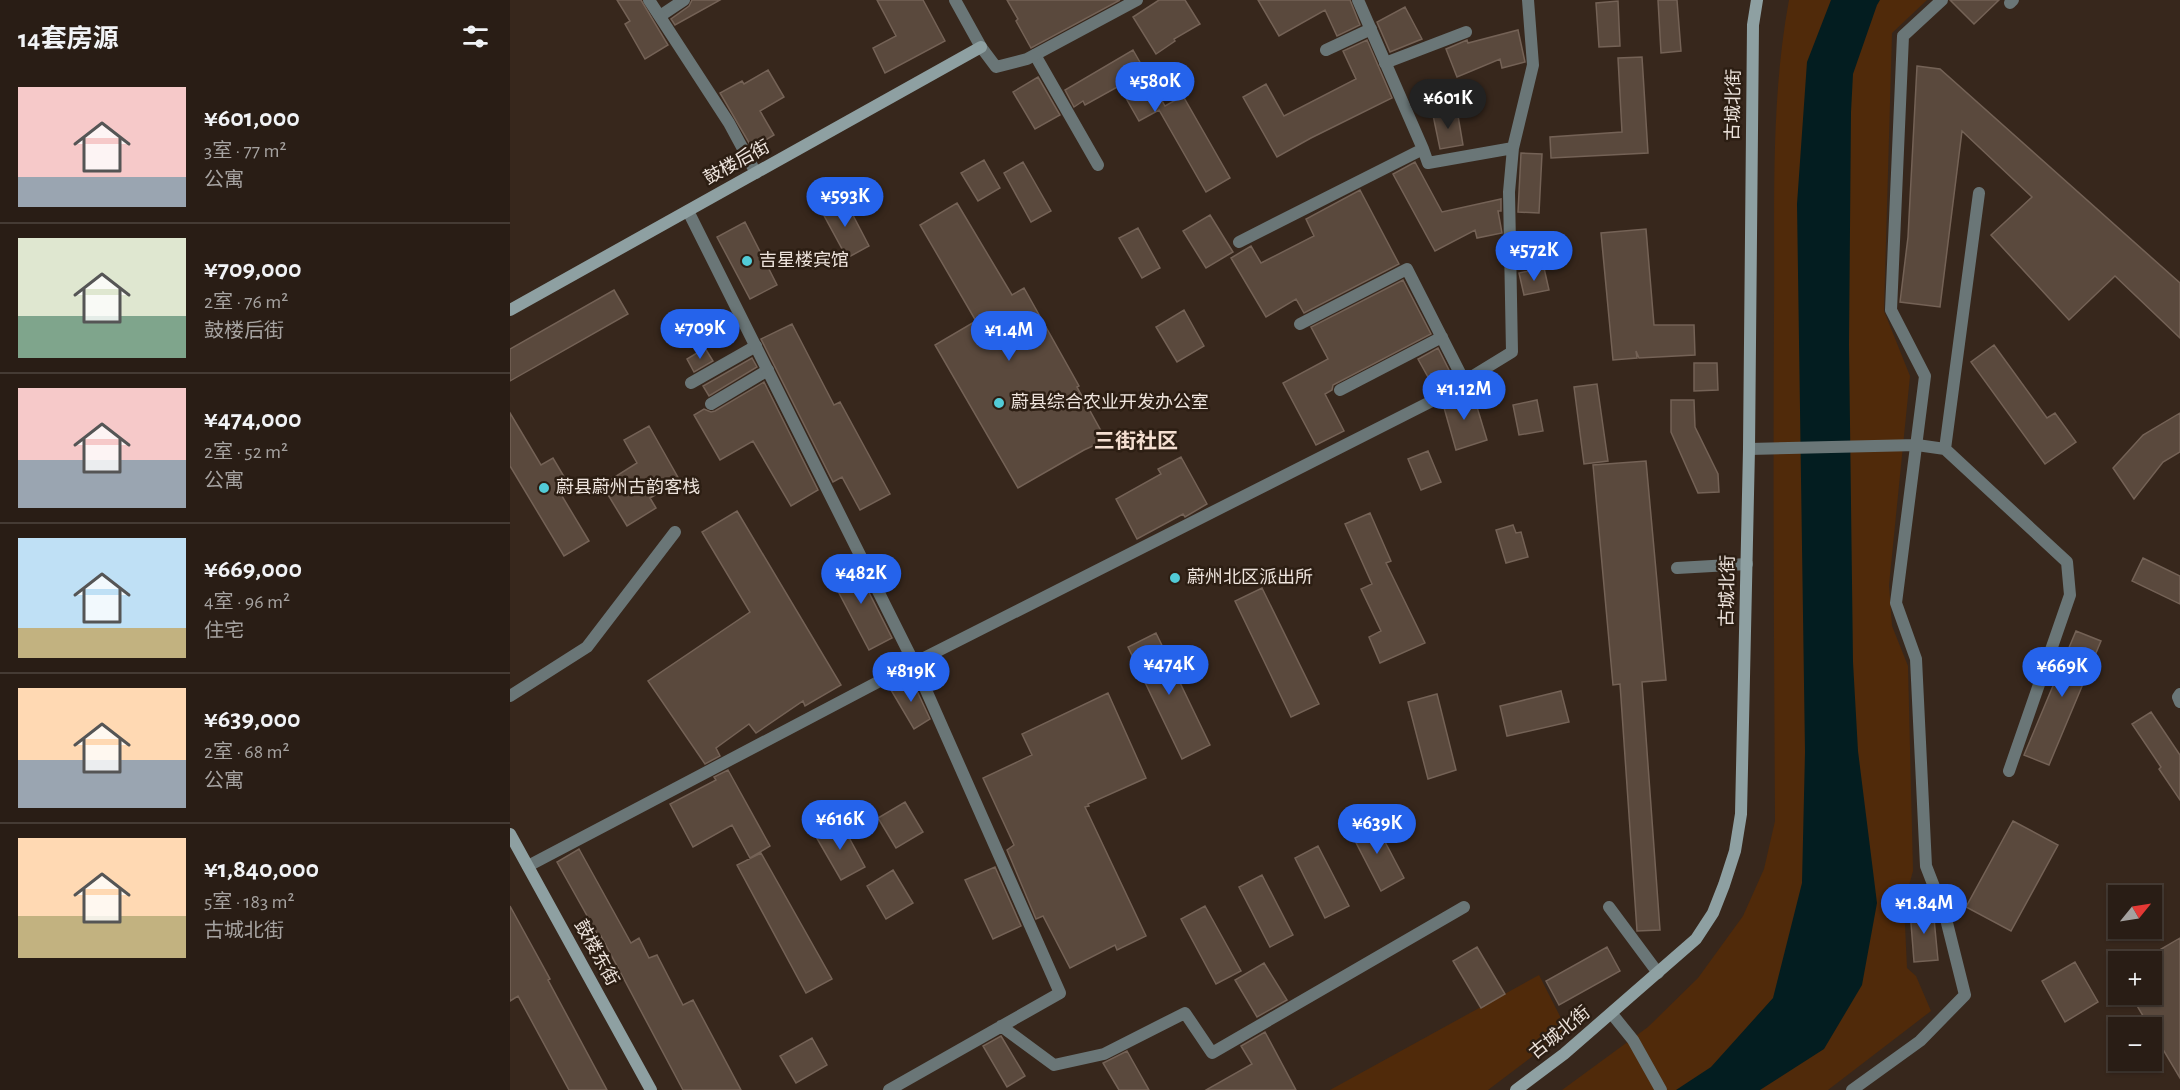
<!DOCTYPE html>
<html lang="zh">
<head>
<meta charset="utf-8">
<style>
	:root { --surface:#291d15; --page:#31261e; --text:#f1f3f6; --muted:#a5a2a0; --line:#453b34; --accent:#2563eb }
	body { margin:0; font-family:"Alegreya Sans","Noto Sans SC",sans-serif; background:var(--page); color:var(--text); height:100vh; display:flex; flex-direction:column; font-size:22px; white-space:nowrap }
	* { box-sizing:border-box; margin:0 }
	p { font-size:20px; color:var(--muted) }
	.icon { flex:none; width:33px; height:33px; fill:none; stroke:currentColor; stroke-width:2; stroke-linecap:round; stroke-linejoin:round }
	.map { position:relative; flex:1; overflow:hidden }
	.details { display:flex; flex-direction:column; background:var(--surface); width:510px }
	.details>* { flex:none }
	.needle { width:39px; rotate:60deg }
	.controls { position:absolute; left:1598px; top:885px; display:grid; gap:12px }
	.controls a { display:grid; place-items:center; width:54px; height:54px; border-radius:0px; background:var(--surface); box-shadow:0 2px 4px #0004,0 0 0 2px var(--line); font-size:30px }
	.price { position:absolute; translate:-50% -51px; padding:0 14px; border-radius:21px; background:var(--accent); color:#fff; font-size:20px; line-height:39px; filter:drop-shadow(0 2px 3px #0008) }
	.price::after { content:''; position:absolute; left:50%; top:36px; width:18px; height:14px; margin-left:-9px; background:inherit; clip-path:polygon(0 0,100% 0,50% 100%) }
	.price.active { background:#222; color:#fff }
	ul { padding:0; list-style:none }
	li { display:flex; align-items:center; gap:18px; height:150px; padding:0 18px }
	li+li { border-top:2px solid var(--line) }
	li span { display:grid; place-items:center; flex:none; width:168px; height:120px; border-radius:0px; color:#555 }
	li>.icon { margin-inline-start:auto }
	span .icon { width:72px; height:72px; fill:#fffc; stroke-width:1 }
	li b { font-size:26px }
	h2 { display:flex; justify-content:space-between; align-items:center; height:72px; padding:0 18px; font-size:26px }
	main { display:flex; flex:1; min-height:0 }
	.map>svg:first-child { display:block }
	.green { fill:#502a0a }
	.water { fill:#031d20 }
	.building { fill:#5a493d; stroke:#746256; stroke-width:1.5 }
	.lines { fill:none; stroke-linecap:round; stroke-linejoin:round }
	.service { stroke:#6a7677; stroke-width:12 }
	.minor { stroke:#6a7677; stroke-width:12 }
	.secondary { stroke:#8ea0a2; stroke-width:12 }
	.poi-dot { fill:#52cbd7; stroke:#2c1e13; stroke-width:2 }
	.labels { text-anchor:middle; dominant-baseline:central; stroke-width:5; stroke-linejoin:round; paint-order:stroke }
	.street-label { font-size:18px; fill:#ede3dc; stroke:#2c1e13 }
	.poi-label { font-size:18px; fill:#ede3dc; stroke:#2c1e13; text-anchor:start }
	.quarter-label { font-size:21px; font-weight:bold; fill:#f4dfd1; stroke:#2c1e13 }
</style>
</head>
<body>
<main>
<section class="details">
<h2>14套房源<svg class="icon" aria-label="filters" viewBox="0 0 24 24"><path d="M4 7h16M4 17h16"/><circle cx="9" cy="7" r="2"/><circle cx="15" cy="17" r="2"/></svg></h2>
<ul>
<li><span style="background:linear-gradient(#f6c9c9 75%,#9aa5b1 0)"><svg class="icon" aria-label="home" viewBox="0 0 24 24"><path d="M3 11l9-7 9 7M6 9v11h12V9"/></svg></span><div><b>¥601,000</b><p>3室 · 77 m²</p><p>公寓</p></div></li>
<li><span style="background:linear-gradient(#dfe7d0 65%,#7fa58c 0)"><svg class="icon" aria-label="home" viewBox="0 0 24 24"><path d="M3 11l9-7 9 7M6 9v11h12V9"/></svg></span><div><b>¥709,000</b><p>2室 · 76 m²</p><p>鼓楼后街</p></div></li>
<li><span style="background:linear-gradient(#f6c9c9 60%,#9aa5b1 0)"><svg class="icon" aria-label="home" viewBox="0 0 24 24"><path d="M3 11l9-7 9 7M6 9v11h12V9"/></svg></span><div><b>¥474,000</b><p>2室 · 52 m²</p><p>公寓</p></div></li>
<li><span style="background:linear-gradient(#bfe0f5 75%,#c2b280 0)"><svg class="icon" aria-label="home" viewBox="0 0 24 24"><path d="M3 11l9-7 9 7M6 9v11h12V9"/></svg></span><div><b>¥669,000</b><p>4室 · 96 m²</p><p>住宅</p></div></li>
<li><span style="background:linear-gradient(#ffd9b3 60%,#9aa5b1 0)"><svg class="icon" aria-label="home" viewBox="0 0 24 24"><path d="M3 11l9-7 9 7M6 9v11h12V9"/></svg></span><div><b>¥639,000</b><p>2室 · 68 m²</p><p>公寓</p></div></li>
<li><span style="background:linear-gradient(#ffd9b3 65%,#c2b280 0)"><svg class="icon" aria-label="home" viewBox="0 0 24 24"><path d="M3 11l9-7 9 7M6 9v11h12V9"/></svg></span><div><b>¥1,840,000</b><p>5室 · 183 m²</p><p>古城北街</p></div></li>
</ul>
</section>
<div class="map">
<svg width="1670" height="1090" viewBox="0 0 1670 1090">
	<rect width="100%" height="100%" fill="#37271c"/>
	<path class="green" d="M1279,0H1417L1382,33L1374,311L1400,376L1379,585L1382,626L1398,666L1403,871L1394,904L1397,968L1406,976L1421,1011L1318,1090H1052L1138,1027L1188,978L1233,916L1254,869L1265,821C1264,652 1263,482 1264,313C1265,209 1260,102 1279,0Z
		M1029,975L1057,1030L978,1090H820Z"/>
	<path class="water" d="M1321,0H1370L1367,5L1343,74L1341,112L1339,345L1343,662L1348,751L1367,903L1352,985L1314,1049L1250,1090H1166L1201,1067L1263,998L1292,883L1295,752L1287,204L1297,62Z"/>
	<path class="building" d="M107,0H131L158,45L135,59L115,24L120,21Z
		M182,0H210L165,25L161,19L179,6Z
		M367,0H413L435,41L375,73L363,48L386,36Z
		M497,0H610L521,48L506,21L508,19Z
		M649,0H675L690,24L664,39L665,41L646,54L623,17Z
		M748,0H840L850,25L827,36L815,10L769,36Z
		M1148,0H1167L1171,51L1151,53Z
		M1440,0H1489L1464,24Z
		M1108,1L1110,46L1089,47L1086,3Z
		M895,7L912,39L880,52L867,22Z
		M1008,30L1015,62L992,68L990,59L947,77L936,49L957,40L958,43Z
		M857,40L882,98L801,138L767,157L733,97L756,84L774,116L846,79L833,51Z
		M623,50L655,106L673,96L720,178L696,192L649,110L629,121L609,86L575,105L573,101L564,107L555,90Z
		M1132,57L1138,153L1041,158L1040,137L1112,132L1108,58Z
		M1407,66L1430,69L1670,283V338L1605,276L1559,320L1481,235L1522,197L1452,131L1430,307L1390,302L1398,237Z
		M258,70L274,97L250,111L264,135L242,148L210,93L232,81L234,84Z
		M528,77L550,115L525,129L503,92Z
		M947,110L953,145L930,149L923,115Z
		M1011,153L1032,154L1029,213L1008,212Z
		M474,160L490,188L468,201L451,173Z
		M513,162L541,211L521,222L494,173Z
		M905,162L932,212L991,199V211H988L992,233L967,238L965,230L925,251L883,174Z
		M850,190L889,264L794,313L786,299L756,317L721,258L741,246L751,263L804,236L796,219Z
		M334,198L359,246L337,258L311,210Z
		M447,203L502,295L514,288L569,386L567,387L596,440L574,450L508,488L425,345L466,321L410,225Z
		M700,215L723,252L696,268L673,231Z
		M235,222L267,285L240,299L207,237Z
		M628,228L650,268L632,278L609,238Z
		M1136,229L1144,325H1184L1185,355L1129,358L1126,351L1127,358L1103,360L1091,233Z
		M1034,268L1039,290L1014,295L1009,273Z
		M893,280L921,334L823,385L822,390L815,394L834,431L806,445L773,383L818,359L801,327Z
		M104,290L118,314L0,381V349Z
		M674,310L694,346L667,362L646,327Z
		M282,324L324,405L330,402L380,494L350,510L332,477L323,482L251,339Z
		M1484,345L1537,418L1545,413L1566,442L1535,464L1461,362Z
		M195,348L203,361L184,372L177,359Z
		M928,348L943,378L928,388L927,383L923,386L908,359Z
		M242,358L247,367L199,396L193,386Z
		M1184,363H1207L1208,390L1184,391Z
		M254,382L308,490L281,506L243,441L210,460L184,415L194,409L201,412L205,411Z
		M1087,384L1098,461L1074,464L1064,387Z
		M954,391L957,396L963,394L977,440L946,450L933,404Z
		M1027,400L1033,431L1009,435L1003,405Z
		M1161,400H1184L1185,427L1208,474L1209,492L1188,493L1161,432Z
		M0,413L31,465L43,458L59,485L49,491L79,541L54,556L0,466Z
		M1670,413V452L1653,462L1624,499L1603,468L1633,435Z
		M139,426L170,481L140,498L146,508L117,526L92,485L127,463L114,440Z
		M918,451L931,482L911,490L898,459Z
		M671,457L697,504L675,517L673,514L627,539L606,499L651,474L648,469Z
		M1136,461L1156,680L1132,682L1150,930L1127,931L1110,684L1103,685L1083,465Z
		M227,511L331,685L295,706L293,701L246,733L239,724L206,748L210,756L195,764L138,681L240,612L192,532Z
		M860,513L881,561L876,563L915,643L870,663L859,637L871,631L851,589L862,584L835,524Z
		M1003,525L1006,533L1011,532L1018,557L996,563L986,530Z
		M1633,558L1670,576V604L1622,581Z
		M343,561L382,638L359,650L319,574Z
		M752,588L809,704L781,717L725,601Z
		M1566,631L1591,641L1539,765L1514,755Z
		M646,633L700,745L672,759L618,647Z
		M401,678L420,719L404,729L381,690Z
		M1051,691L1059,722L997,736L990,706Z
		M598,693L636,778L578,804L579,806L575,807L636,936L607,950L605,945L560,968L533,916L526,919L497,850L504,845L473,778L522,755L512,734Z
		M927,694L946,770L918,779L898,702Z
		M1641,712L1670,755V800L1649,769L1651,767L1622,724Z
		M218,770L260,846L240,858L222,825L183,847L160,804L206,780L204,777Z
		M395,802L413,832L386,848L368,818Z
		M863,819L894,878L871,891L840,831Z
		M330,821L355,867L331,880L305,835Z
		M1503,821L1548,845L1501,931L1456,907Z
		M808,846L839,906L815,918L785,858Z
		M69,849L121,943L129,938L139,958L147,955L173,1005L183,1000L231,1090H173L91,936L89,937L47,862Z
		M251,853L322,979L296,993L227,865Z
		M485,867L511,926L483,939L455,880Z
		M383,870L403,903L376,919L357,886Z
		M752,875L783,935L760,947L729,887Z
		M0,906L40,979L38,980L97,1090H59L8,996L0,1001Z
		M695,906L731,971L706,984L671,919Z
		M1423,908L1428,960L1404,962L1400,910Z
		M1670,938V1078L1620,994H1641V955Z
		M967,947L995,994L971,1008L943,961Z
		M1097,947L1110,971L1049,1005L1036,981Z
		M1565,962L1588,1002L1555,1022L1532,981Z
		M754,963L777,1000L747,1017L725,980Z
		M755,1032L786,1090H696L742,1064L731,1046Z
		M491,1036L515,1076L497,1087L473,1046Z
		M302,1038L317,1065L286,1083L270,1056Z
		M617,1051L639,1090H609L593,1063Z"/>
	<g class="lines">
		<path class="service" d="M1500,3L1503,0
			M150,16L174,0
			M816,50L861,29
			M525,55L588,165
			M875,63L956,32
			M790,324L897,269L954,381
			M181,383L246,346
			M830,390L932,337
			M201,404L258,370
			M1167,568L1237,564
			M0,696L77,647L165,532
			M1099,907L1148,973"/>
		<path class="minor" d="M139,0L219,123L246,173
			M445,0L471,47L486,67L517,59L627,0
			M913,149L918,163L1003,148
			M178,211L404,663L550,993L379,1090
			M729,242L913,149L848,0
			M1239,449L1407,445L1435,449L1469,193
			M1435,449L1557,562L1560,595L1499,771
			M1670,694L1668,697L1670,702
			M18,866L404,663L922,401L1002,352L999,192L1003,148L1023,65L1018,0
			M1102,1014L1123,1040L1151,1090
			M491,1026L544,1065L594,1054L675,1013L702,1053L954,907
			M1342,1090L1410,1041L1455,995L1435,915L1416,866L1406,659L1386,603L1415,376L1381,310L1393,36L1432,0"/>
		<path class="secondary" d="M0,310L471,47
			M0,834L141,1090
			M1006,1090L1054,1054L1186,939L1203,913L1214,885L1225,851L1231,814L1239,449L1243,25L1247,0"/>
	</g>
	<g class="poi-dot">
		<circle cx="237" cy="261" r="6"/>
		<circle cx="489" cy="403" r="6"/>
		<circle cx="34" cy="488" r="6"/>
		<circle cx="665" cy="578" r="6"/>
	</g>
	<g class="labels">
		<g class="street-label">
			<text transform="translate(1224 105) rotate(-89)">古城北街</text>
			<text transform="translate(227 163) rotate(-29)">鼓楼后街</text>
			<text transform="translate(1218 591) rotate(-89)">古城北街</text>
			<text transform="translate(86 953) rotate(61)">鼓楼东街</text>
			<text transform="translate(1050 1033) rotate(-39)">古城北街</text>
		</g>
		<g class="poi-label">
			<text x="249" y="261">吉星楼宾馆</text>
			<text x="501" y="403">蔚县综合农业开发办公室</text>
			<text x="46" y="488">蔚县蔚州古韵客栈</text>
			<text x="677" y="578">蔚州北区派出所</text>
		</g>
		<g class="quarter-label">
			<text x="626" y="441">三街社区</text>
		</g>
	</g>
</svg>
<div class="controls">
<a><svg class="needle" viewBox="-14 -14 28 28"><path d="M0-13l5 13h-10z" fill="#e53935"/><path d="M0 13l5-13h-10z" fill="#a5a2a0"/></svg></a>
<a>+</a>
<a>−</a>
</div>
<b class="price" style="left:645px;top:113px">¥580K</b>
<b class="price active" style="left:938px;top:130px">¥601K</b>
<b class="price" style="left:335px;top:228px">¥593K</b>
<b class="price" style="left:1024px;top:282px">¥572K</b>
<b class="price" style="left:190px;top:360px">¥709K</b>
<b class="price" style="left:499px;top:362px">¥1.4M</b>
<b class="price" style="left:954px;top:421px">¥1.12M</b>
<b class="price" style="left:351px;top:605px">¥482K</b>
<b class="price" style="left:659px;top:696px">¥474K</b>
<b class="price" style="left:1552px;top:698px">¥669K</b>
<b class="price" style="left:401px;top:703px">¥819K</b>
<b class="price" style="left:330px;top:851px">¥616K</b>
<b class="price" style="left:867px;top:855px">¥639K</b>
<b class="price" style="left:1414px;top:935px">¥1.84M</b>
</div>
</main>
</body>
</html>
